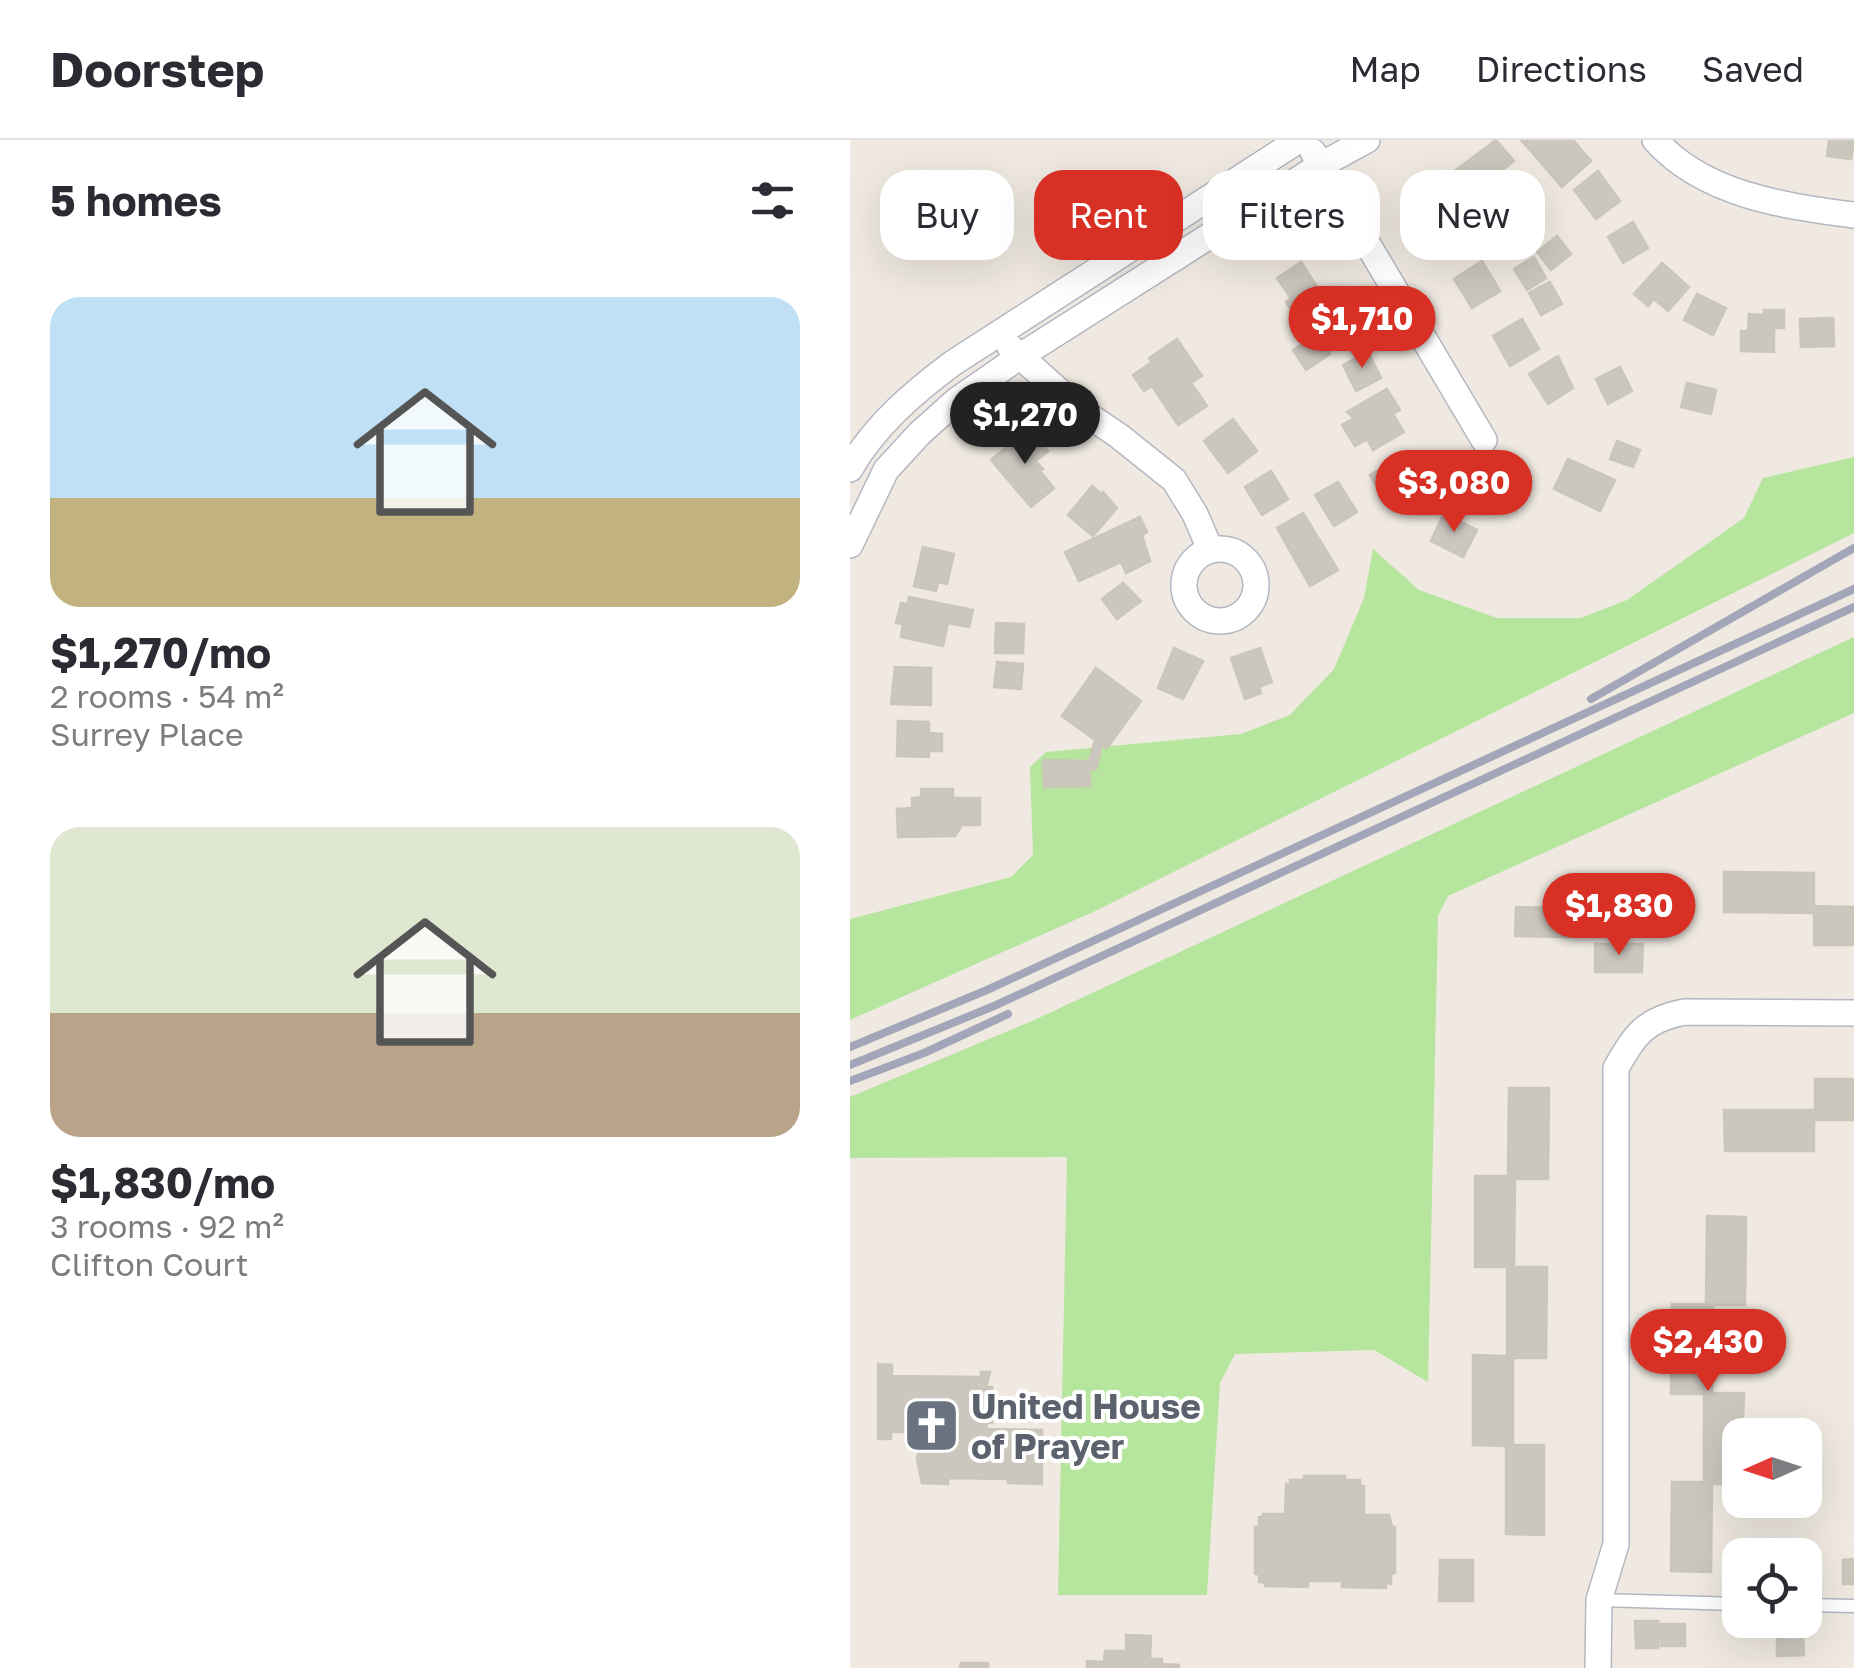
<!DOCTYPE html>
<html lang="en">
<head>
<meta charset="utf-8">
<style>
	:root { --surface:#fff; --page:#f2f2f3; --text:#2b2b33; --muted:#7c7c81; --line:#e1e1e2; --accent:#d93025 }
	body { margin:0; font-family:"Golos Text",sans-serif; background:var(--page); color:var(--text); height:100vh; display:flex; flex-direction:column; font-size:38px; white-space:nowrap }
	* { box-sizing:border-box; margin:0 }
	p { font-size:32px; color:var(--muted) }
	.icon { flex:none; width:55px; height:55px; fill:none; stroke:currentColor; stroke-width:2; stroke-linecap:round; stroke-linejoin:round }
	.map { position:relative; flex:1; overflow:hidden }
	.drawer { display:flex; flex-direction:column; background:var(--surface); width:850px }
	.drawer>* { flex:none }
	.guide { position:absolute; left:30px; top:30px; width:822px; height:90px; display:flex; gap:20px }
	.needle { width:65px; rotate:267deg }
	.tools { position:absolute; left:872px; top:1278px; display:grid; gap:20px }
	.tools a { display:grid; place-items:center; width:100px; height:100px; border-radius:20px; background:var(--surface); box-shadow:0 10px 40px #0002; font-size:50px }
	.price { position:absolute; translate:-50% -85px; padding:0 22px; border-radius:35px; background:var(--accent); color:#fff; font-size:32px; line-height:65px; filter:drop-shadow(0 2px 5px #0008) }
	.price::after { content:''; position:absolute; left:50%; top:60px; width:30px; height:22px; margin-left:-15px; background:inherit; clip-path:polygon(0 0,100% 0,50% 100%) }
	.price.selected { background:#222; color:#fff }
	ul { padding:0; list-style:none }
	li { display:grid; align-content:center; gap:20px; height:530px; padding:0 50px }
	li span { display:grid; place-items:center; height:310px; border-radius:30px; color:#555 }
	li>.icon { margin-inline-start:auto }
	span .icon { width:180px; height:180px; fill:#fffc; stroke-width:1 }
	li b { font-size:42px }
	h2 { display:flex; justify-content:space-between; align-items:center; height:120px; padding:0 50px; font-size:42px }
	.tag { padding:0 35px; border-radius:30px; background:var(--surface); box-shadow:0 10px 40px #0002; font-size:35px; line-height:90px }
	.tag.selected { background:var(--accent); color:#fff }
	header { display:flex; align-items:center; gap:60px; box-sizing:border-box; height:140px; padding:0 50px; background:var(--surface); border-bottom:2px solid var(--line) }
	header strong { font-size:48px }
	nav { display:flex; gap:55px; margin-inline-start:auto; font-size:35px }
	main { display:flex; flex:1; min-height:0 }
	.map>svg:first-child { display:block }
	.green { fill:#b6e59e }
	.building { fill:#cbc7bf; stroke:#cbc5ba; stroke-width:2.5 }
	.lines { fill:none; stroke-linecap:round; stroke-linejoin:round }
	.service-casing { stroke:#b4b7c1; stroke-width:15 }
	.minor-casing { stroke:#b4b7c1; stroke-width:28 }
	.service { stroke:#fff; stroke-width:12 }
	.minor { stroke:#fff; stroke-width:25 }
	.rail { stroke:#a3a6b8; stroke-width:8 }
	.labels { text-anchor:middle; dominant-baseline:central; stroke-width:8; stroke-linejoin:round; paint-order:stroke }
	.worship-label { font-size:35px; font-weight:bold; fill:#5b616d; stroke:#fff; text-anchor:start }
</style>
</head>
<body>
<header>
<strong>Doorstep</strong>
<nav><a>Map</a><a>Directions</a><a>Saved</a></nav>
</header>
<main>
<section class="drawer">
<h2>5 homes<svg class="icon" aria-label="filters" viewBox="0 0 24 24"><path d="M4 7h16M4 17h16"/><circle cx="9" cy="7" r="2"/><circle cx="15" cy="17" r="2"/></svg></h2>
<ul>
<li><span style="background:linear-gradient(#bfe0f5 65%,#c2b280 0)"><svg class="icon" aria-label="home" viewBox="0 0 24 24"><path d="M3 11l9-7 9 7M6 9v11h12V9"/></svg></span><div><b>$1,270/mo</b><p>2 rooms · 54 m²</p><p>Surrey Place</p></div></li>
<li><span style="background:linear-gradient(#dfe7d0 60%,#b9a48a 0)"><svg class="icon" aria-label="home" viewBox="0 0 24 24"><path d="M3 11l9-7 9 7M6 9v11h12V9"/></svg></span><div><b>$1,830/mo</b><p>3 rooms · 92 m²</p><p>Clifton Court</p></div></li>
</ul>
</section>
<div class="map">
<svg width="1004" height="1528" viewBox="0 0 1004 1528">
	<rect width="100%" height="100%" fill="#efe9e1"/>
	<path class="green" d="M1004,317V393L243,772L0,880V779L161,737L183,715L180,627L196,612L391,594L440,575L484,529L514,458L523,409L569,450L647,478H731L777,460L894,378L913,338Z
		M1004,497V573L598,756L588,776L578,1242L524,1210L385,1214L370,1243L357,1455H208L217,1017L0,1018V957L180,882Z"/>
	<path class="building" d="M646,0L664,21L623,52L606,30Z
		M671,0H723L741,21L712,47Z
		M979,0H1004L1001,19L977,16Z
		M748,31L770,61L746,79L724,50Z
		M596,34L614,63L600,72L596,67L584,76L564,45L575,38L579,45Z
		M783,82L798,108L773,123L758,97Z
		M619,83L633,104L612,118L598,96Z
		M707,96L721,114L701,130L687,112Z
		M684,117L696,138L677,150L664,129Z
		M632,121L650,151L622,168L604,139Z
		M451,122L471,153L441,170L436,162L441,158L427,138Z
		M812,123L839,147L818,171L804,159L798,166L784,154Z
		M700,142L712,164L691,175L679,153Z
		M847,154L876,168L863,195L834,180Z
		M914,170H934V188H924V212L891,211V191H898L899,174L914,175Z
		M983,178L984,206L951,207L950,179Z
		M672,179L689,209L660,226L643,196Z
		M467,194L480,214L456,230L443,210Z
		M327,199L352,236L341,243L357,266L328,285L302,246L294,251L283,235L302,222L299,218Z
		M518,212L531,238L506,251L493,225Z
		M708,216L723,248L698,264L679,234Z
		M770,227L782,251L758,264L746,239Z
		M837,243L866,250L861,274L831,267Z
		M537,249L550,270L543,274L554,292L523,310L517,299L505,306L492,285L504,278L497,272Z
		M383,279L407,311L378,333L354,301Z
		M178,289L198,311L186,321L193,329L190,331L204,348L181,367L141,320Z
		M767,301L790,310L783,327L760,319Z
		M552,318L569,352L546,364L537,347L531,355L520,335Z
		M718,319L765,340L750,371L704,349Z
		M421,331L438,359L412,375L395,347Z
		M488,342L507,372L484,386L465,355Z
		M242,346L251,354L253,352L267,368L243,396L218,375Z
		M453,373L488,430L460,446L427,388Z
		M594,373L627,390L613,417L581,401Z
		M290,377L297,392L292,395L300,421L276,433L271,422L229,441L215,412Z
		M73,407L104,414L97,444L88,442L86,451L64,446Z
		M273,443L291,461L267,479L252,459Z
		M59,457L123,470L119,487L98,483L93,506L51,497L53,484L46,483L51,463L58,464Z
		M146,483L174,484L173,513H145Z
		M324,508L353,521L333,559L308,548Z
		M410,508L422,542L409,547L411,553L395,559L381,518Z
		M147,522L173,524L171,549L144,547Z
		M45,527L81,528V565L41,564Z
		M246,528L291,561L257,608L252,605L246,629H240V646L194,647L193,620L239,621L245,600L212,576Z
		M48,581L79,582V593L92,594V611H79V617L47,616Z
		M71,649H103V658H130V685H112L105,696L48,697L47,669L62,668V658L71,657Z
		M874,732L964,733V766L1004,767V805H964V773L874,772Z
		M702,759H735V787H722V797L665,796L666,767L702,768Z
		M745,804H793L792,832H745Z
		M965,939H1004V980H964V1011H875L874,970H965Z
		M659,948H699L698,1039H665L664,1127H697L696,1218H663V1305H694V1395L656,1394V1306L623,1305V1215L657,1216V1127H625V1036H658Z
		M857,1076L896,1077L895,1165H863L862,1253H894L890,1344H862L861,1432L821,1431L822,1342H854V1254H821L822,1164H856Z
		M28,1224L42,1225V1236L131,1237V1232H140L136,1247H142V1258H136V1273H142V1283H137L136,1289L192,1290V1344L158,1343V1339L98,1338V1344L72,1343L67,1319L72,1292H41V1299H28Z
		M454,1336H495V1340H510V1346H514V1375H539L542,1387H545V1433L541,1434V1444L536,1443V1448L492,1447V1441H458V1447L415,1446V1443L409,1442V1434H405V1387H409V1377H413V1374H435L436,1344H440V1340H454Z
		M1004,1419V1444H993V1420Z
		M590,1420H623V1461H589Z
		M785,1481H808V1508H786Z
		M810,1484H835V1506H811Z
		M927,1491H953L954,1515L927,1516Z
		M276,1495L301,1496L300,1519H312V1524L329,1525V1528H237V1521L254,1522L255,1511H276Z
		M111,1523H138V1528H110Z"/>
	<g class="lines">
		<defs>
			<path id="service" d="M749,1460L890,1464
				M955,1465L1004,1466"/>
			<path id="minor" d="M805,0C854,55 934,66 1004,75
				M463,12L634,300
				M160,207L229,269L269,296L324,340L345,374L360,409
				M0,329C24,286 64,252 103,223L449,0
				M0,405L36,330L70,293L107,260L169,217L471,25L517,0
				M334 445a36 36 0 1 1 72 0a36 36 0 1 1-72 0Z
				M748,1528L749,1460L766,1404V928C785,895 794,880 834,872L1004,873"/>
		</defs>
		<use href="#service" class="service-casing"/>
		<use href="#minor" class="minor-casing"/>
		<use href="#service" class="service"/>
		<use href="#minor" class="minor"/>
		<path class="rail" d="M741,559L1004,408
			M0,907L137,850L1004,449
			M0,925L144,866L1004,467
			M0,941L74,913L158,874"/>
	</g>
	<defs>
		<symbol id="church-square" viewBox="-11 -11 22 22"><rect x="-9" y="-9" width="18" height="18" rx="4" fill="#6b7280" stroke="#fff"/><path d="M-1.2-6h2.4v3.5h3.3v2.4h-3.3V6h-2.4V-.1h-3.3v-2.4h3.3Z" fill="#fff"/></symbol>
	</defs>
	<g fill-rule="evenodd">
		<use href="#church-square" x="50" y="1254" width="63" height="63"/>
	</g>
	<g class="labels">
		<g class="worship-label">
			<text x="121" y="1266">United House<tspan x="121" dy="40">of Prayer</tspan></text>
		</g>
	</g>
</svg>
<div class="tools">
<a><svg class="needle" viewBox="-14 -14 28 28"><path d="M0-13l5 13h-10z" fill="#e53935"/><path d="M0 13l5-13h-10z" fill="#7c7c81"/></svg></a>
<a><svg class="icon" aria-label="locate" viewBox="0 0 24 24"><circle cx="12" cy="12" r="6"/><path d="M12 2v4M12 18v4M2 12h4M18 12h4"/></svg></a>
</div>
<b class="price" style="left:512px;top:231px">$1,710</b>
<b class="price selected" style="left:175px;top:327px">$1,270</b>
<b class="price" style="left:604px;top:395px">$3,080</b>
<b class="price" style="left:769px;top:818px">$1,830</b>
<b class="price" style="left:858px;top:1254px">$2,430</b>
<div class="guide">
<a class="tag">Buy</a>
<a class="tag selected">Rent</a>
<a class="tag">Filters</a>
<a class="tag">New</a>
</div>
</div>
</main>
</body>
</html>
